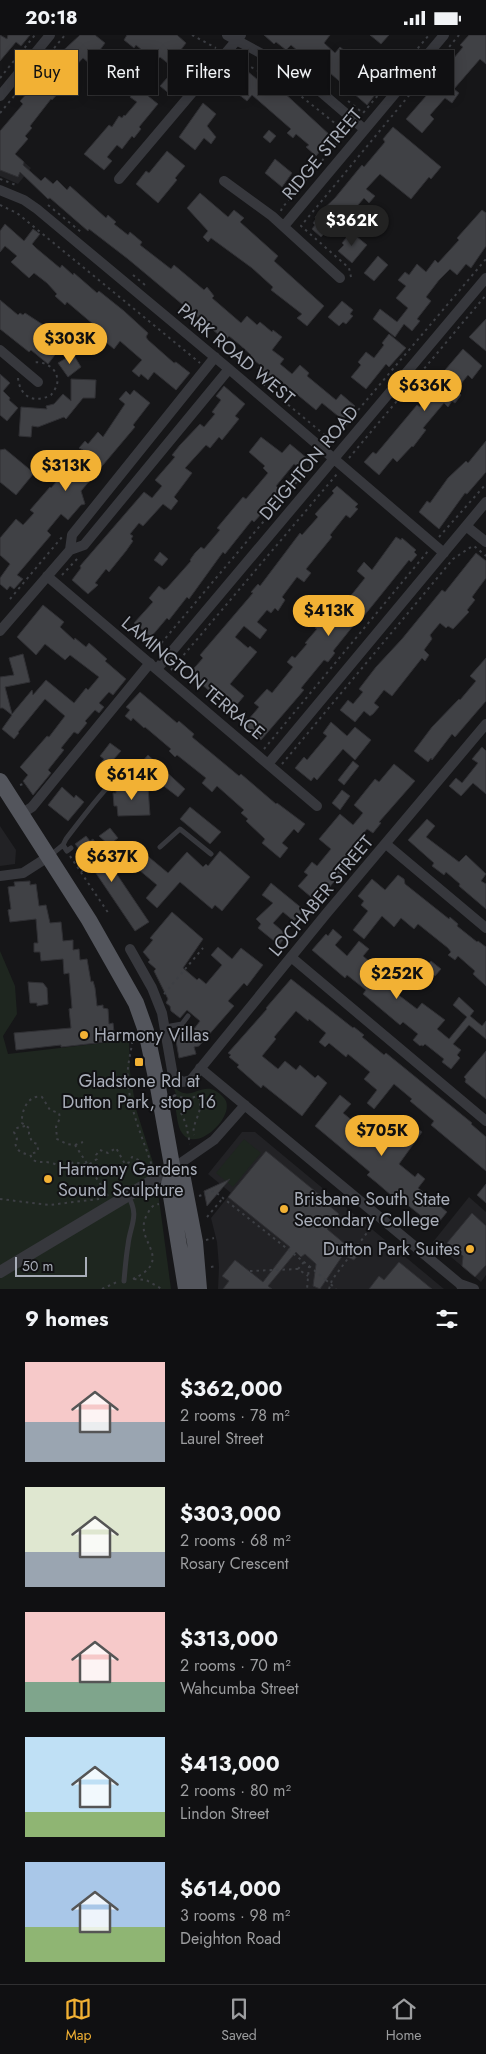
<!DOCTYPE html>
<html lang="en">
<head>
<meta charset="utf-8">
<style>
	:root { --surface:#101012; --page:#1e1e20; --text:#f1f3f6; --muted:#9c9d9f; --line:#303032; --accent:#f2b134 }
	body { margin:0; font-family:Jost,sans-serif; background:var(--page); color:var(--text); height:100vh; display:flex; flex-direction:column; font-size:19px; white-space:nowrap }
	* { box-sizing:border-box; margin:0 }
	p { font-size:16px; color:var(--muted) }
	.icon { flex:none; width:28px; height:28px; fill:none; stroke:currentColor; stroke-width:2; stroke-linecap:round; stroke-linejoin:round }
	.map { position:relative; height:1254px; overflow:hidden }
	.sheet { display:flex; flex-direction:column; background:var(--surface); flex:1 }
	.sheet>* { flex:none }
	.top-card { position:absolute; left:15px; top:15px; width:456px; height:45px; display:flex; gap:10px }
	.scale { position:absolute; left:15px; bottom:12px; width:72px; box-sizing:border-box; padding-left:5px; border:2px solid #a8adb8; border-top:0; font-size:14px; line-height:18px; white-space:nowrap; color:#a8adb8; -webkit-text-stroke:4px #111113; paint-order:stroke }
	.price { position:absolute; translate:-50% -42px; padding:0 11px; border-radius:18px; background:var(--accent); color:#111; font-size:16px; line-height:32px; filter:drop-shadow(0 1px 2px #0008) }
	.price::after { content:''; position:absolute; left:50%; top:30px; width:15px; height:11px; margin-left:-8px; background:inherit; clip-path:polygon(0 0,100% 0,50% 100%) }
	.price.current { background:#222; color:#fff }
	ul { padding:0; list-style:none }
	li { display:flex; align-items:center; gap:15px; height:125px; padding:0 25px }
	li span { display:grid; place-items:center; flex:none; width:140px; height:100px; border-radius:0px; color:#555 }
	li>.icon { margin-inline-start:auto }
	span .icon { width:60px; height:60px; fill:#fffc; stroke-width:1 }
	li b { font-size:21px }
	h2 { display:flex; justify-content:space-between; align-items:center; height:60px; padding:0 25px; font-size:21px }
	.chip { padding:0 18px; border-radius:0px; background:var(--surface); box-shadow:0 2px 12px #0003,0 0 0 1px var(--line); font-size:18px; line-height:45px }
	.chip.current { background:var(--accent); color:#111 }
	.status { display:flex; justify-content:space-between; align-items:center; height:35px; padding:0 25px; background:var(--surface); direction:ltr }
	.status svg { height:14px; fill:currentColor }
	.tabs { display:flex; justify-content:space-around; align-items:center; height:70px; border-top:1px solid var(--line); background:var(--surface); font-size:14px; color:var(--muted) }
	.tabs a { display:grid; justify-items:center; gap:2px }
	.tabs .current { color:var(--accent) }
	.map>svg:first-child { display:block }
	.built { fill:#222225 }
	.green { fill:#1e261f }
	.building { fill:#404145; stroke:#303034 }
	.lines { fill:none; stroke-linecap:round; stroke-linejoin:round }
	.path { stroke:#3d3f44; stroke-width:2; stroke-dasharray:2.5 4; stroke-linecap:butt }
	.service { stroke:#37383d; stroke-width:5 }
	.minor { stroke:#37383d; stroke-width:10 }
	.tertiary { stroke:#37383d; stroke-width:12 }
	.primary { stroke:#53555c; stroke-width:16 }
	.path-bridge { stroke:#3d3f44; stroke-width:2; stroke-dasharray:2.5 4; stroke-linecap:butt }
	.poi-dot { fill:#f2b134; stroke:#111113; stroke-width:2 }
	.labels { text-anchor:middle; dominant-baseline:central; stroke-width:4; stroke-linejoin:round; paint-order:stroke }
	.street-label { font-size:18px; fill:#a8adb8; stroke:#111113 }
	.poi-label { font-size:18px; fill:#a8adb8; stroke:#111113; text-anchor:start }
</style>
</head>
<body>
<div class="status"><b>20:18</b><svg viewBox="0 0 49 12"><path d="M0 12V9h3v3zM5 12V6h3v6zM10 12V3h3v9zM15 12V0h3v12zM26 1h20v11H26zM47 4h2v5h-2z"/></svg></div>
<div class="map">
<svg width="486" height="1254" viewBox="0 0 486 1254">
	<rect width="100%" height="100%" fill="#161618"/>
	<path class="built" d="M0,107L31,133L18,149L0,141Z
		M0,791L16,815L15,829L0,831Z
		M242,1097H255L444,1254H218L219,1232L217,1207L211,1183L231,1158L208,1139Z
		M469,1162L486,1177V1240L481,1247L433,1207Z"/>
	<path class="green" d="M0,916L15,951L17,979L3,1001L8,1019L129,1005L130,1037L136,1074L155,1134L171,1254H0Z
		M173,1051C192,1072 203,1039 224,1063C238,1079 197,1120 182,1098C177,1091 177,1079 175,1071L180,1070Z
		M244,1104L261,1118L233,1152L216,1138Z"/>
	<path class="building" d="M0,0L7,4L8,0H30L21,11L16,7L0,26Z
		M80,0H95L105,8L90,29L83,23L58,50L61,55L52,65L51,64L30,91L32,93L25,101L28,104L15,119L24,127L23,130L41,146L45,142L53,149L57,145L67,155L70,151L106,183L108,180L116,187L114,189L128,200L130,197L142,207L140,210L171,234L174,230L204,255L207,252L214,261L212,263L241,288L247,281L257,290L260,287L272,297L273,295L282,302L272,315L284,324L280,329L292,339L300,330L309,338L307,341L336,365L341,359L355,371L343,385L322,368L316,375L282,347L279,351L258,333L260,330L249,321L251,320L240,310L229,301L225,305L128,224L89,194L88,196L50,163L48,164L20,137L18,142L0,135V96L23,69L20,66L49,34L47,33L55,23Z
		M127,0H177L186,8L177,20L193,34L171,60L160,51L175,34L160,22L146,38L140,33L149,21L136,10L134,13L124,5Z
		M264,0H330L324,8L335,18L340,12L351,21L356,15L365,23L357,34L375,50L373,52L378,56L367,70L323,32L324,31L310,19L306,23L291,10L286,15L276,7L274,9Z
		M370,0H389L381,9Z
		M469,0H486V29L480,24L454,54L459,58L452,68L445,63L430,80L434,84L422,98L406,84L433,53L440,40L463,12L460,10Z
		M236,27L263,49L268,43L332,102L316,121L306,112L309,110L296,99L293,103L287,98L291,94L252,60L247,66L220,45Z
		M140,36L156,50L148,61L158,69L139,92L141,94L134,103L132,101L122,114L117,110L107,122L112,126L104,135L84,119L109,90L112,92L119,81L122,83L124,80L125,81L137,67L130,62L139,51L132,45Z
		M203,68L216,79L207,91L216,102L211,109L204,103L195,115L179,102Z
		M393,92L441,132L431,144L429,142L411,164L380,139L366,154L375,161L369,168L364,163L347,183L344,181L328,201L325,198L321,202L312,194L315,190L313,188L316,184L315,182L335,163L362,130L364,132L385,107L383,104Z
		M269,95L276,101L270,108L263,102Z
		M167,116L185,131L175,143L177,145L158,168L136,149L146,136L149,138Z
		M275,124L292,138L282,152L265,138Z
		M200,158L228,182L234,175L244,183L240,187L278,221L274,226L324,271L307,291L297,283L302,279L271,255L273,252L252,233L211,203L208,207L203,202L208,196L187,173Z
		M482,175L486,178V211L471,233L466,229L457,240L450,234L439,245L426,262L431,266L417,284L420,286L412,296L404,289L395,302L373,284L380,274L397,287L408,273L396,263L406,251L398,245L405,237L409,240L417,229L426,237L435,225L438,228L459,205L457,203Z
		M5,189L24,206L33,194L40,199L32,209L36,213L60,233L62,230L73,240L74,238L97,258L99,256L124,276L148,298L146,302L148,305L174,328L176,327L190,338L176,355L154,337L148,345L141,339L139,342L132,336L142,325L120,306L114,314L101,303L104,299L100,295L67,267L65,270L55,261L57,259L47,248L34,238L29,243L11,227L17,221L5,211L0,217V196Z
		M351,197L367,210L352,228L338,216L344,210L342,208Z
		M378,221L388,230L374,246L364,238Z
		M0,265L18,280L20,278L23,280L25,278L48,293L45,297L61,312L48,329L31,315L29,317L0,294Z
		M342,266L353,275L350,279L353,281L346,289L343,287L339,291L328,282Z
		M486,284V316L469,302Z
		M389,299L406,313L389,332L386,329L366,354L351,342L361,330L358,327L366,317L374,323L384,310L382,308Z
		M463,314L482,331L472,344L468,340L456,355L461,360L455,368L452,366L448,372L444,368L423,393L426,395L413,412L412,411L397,427L393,423L379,440L364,427L373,417L376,419L417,370L420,372L432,358L428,355Z
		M73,319L81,332L68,342L58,328Z
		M0,339L10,348L3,356L10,363L9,365L18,373L7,386L0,380Z
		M71,344L96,345L95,363H83L66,384L64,382L38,392L32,391L31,402L19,401L21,372L47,374L46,371L54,369L63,359L71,366Z
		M224,351L245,369L235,381L239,384L222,405L219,402L210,413L206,410L185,433L192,438L174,462L178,466L171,475L163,469L143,491L139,488L130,499L133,501L131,504L133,506L126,516L109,537L106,534L95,548L98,550L88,559L72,545L81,533L80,531L144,457L152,463L162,451L155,445L175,422L172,420L180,410L200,389L204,392L215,379L212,377L221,365L216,361Z
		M134,355L150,368L133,390L135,392L81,456L85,469L81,470L68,485L61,479L47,496L51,500L17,540L23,544L14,554L10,551L7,555L0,549V543L10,529L0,520V503L16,484L23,490L34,478L30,475L50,452L51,453L83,415L79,413L85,406L88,409L98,397L103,402L125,369L119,364L126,356L130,360Z
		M261,402L282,418L290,409L308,424L300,433L294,429L276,451L282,456L254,487L252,485L225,519L223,517L189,564L187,562L169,585L167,583L151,602L134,588L153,567L149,563L159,551L164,555L167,553L191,526L190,525L195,518L201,512L204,514L220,495L217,493L243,462L246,464L268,438L263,433L265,431L249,417Z
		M486,406V437L467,459L465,458L439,494L419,477L427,466L430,468L448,443L466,426L468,428Z
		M5,414L34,438L16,460L0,447V415Z
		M337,451L358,469L355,472L358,474L350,483L346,480L330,500L332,502L306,534L311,538L304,547L297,542L282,562L285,565L278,576L275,573L271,578L267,575L257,587L267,595L260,604L244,591L235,602L248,613L250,611L257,617L230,649L244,661L230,678L221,672L224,668L189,639L203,623L200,620L253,558L251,557L258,549L260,551L300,498L302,500L318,482L315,479L334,458L332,456Z
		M396,502L401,505L402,503L416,515L414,517L417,520L411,527L409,525L372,571L358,588L353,591L333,616L335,618L328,627L324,625L301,653L304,655L261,705L241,688L246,683L248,685L259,672L254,668L267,654L272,658L293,632L287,627L292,621L295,623L307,609L305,608L317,594L315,593L321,585L329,591L339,579L337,578L365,543L357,536L364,527L372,535Z
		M160,517L168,524L162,531L154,525Z
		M476,518L486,526V543L472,562L475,565L467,575L469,577L453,594L448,591L446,593L440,588L430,600L432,604L424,615L429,620L425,626L422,623L392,661L384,655L374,668L379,672L373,679L370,681L364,676L355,687L340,675L348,665L353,669L363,657L359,654L376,632L402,604L442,555L445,557Z
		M43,570L64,587L60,592L74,605L75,603L86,612L89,608L107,624L105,626L126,644L113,660L109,657L99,668L104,672L99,678L95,675L85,686L87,688L78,699L74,697L61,713L64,715L48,735L51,738L33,760L23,746L28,740L20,732L47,701L49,702L65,681L45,664L18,697L19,698L14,704L2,694L12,680L3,673H0V642L14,640L9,623L23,619L30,647L5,652L12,679L32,655L33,660L46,645L74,668L86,653L88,655L99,642L70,620L65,625L45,609L36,620L17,602Z
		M303,574L310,580L303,588L296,582Z
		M486,623V666L455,702L452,699L432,725L431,723L428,727L414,716L432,692L459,664L460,665L476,646L470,641Z
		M140,657L177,688L179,686L194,699L192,702L239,741L241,739L276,769L277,768L305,789L298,798L294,794L282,808L288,813L280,823L262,808L265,804L246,786L248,784L241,778L244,775L217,751L212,757L202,748L206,743L177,720L175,722L169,716L171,714L145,692L144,693L133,683L131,686L125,681L130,675L126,672Z
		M331,687L347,701L355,692L371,705L355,725L343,714L317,745L314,742L311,746L295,733L304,722L307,725L327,701L323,698Z
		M110,708L121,716L113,725L116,728L109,737L99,730L104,724L100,721Z
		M482,712L486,716V759L473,748L461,761L449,751L456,743L462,748L478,728L472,724Z
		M148,720L185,754L178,762L156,745L158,743L141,728Z
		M353,726L359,731L344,750L338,745Z
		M394,729L415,746L379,787L381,788L373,798L367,794L352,812L358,816L345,831L348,833L339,843L338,842L317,867L298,851L308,840L304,837L312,827L317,831L331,814L319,804L340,779L353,790L363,778L354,770L375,744L379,747Z
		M132,748V753L148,752L150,780L118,781L117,771H114L113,758H116V755L119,754V749Z
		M62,752L74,763L76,760L84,767L68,786L48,770Z
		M342,755L350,761L340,775L332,768Z
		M190,772L221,797L210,809L180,784Z
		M427,784L435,791L426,802L459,827L466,820L486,839L481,846L486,849V874L459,851L460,849L446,837L444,840L432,831L434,828L408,805Z
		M110,793L118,803L109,810L99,801Z
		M86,801L90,806L93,804L149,887L135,896L85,822L83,824L77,816L79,814L75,809Z
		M129,808H132L168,838L187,817L203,832L206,829L208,831L220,816L250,842L222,876L215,870L212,874L180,847L157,873L146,863L157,850L120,819Z
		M398,840L404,844L405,849L449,884L450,882L458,889L457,891L477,907L478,906L486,912V951L473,939L475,936L458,921L455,925L448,920L451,917L448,913L418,889L414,894L401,883L394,892L382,881L364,904L353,895L368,876L361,870L364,866L358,861L372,844L385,855Z
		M30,846V850L36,849L39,871L46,870L50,888L61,887L63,906L73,905V915L79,914L80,925L87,924L91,947L93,946L95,953L97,971L103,970V973L108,974L109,989L113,988L115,1006L61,1012V1010L16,1015L14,998L71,993L69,974L72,973L69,938L64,939L63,924L41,926L40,917H34V908H38L36,884L10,887L8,875L11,874L8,852L15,851L14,847Z
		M271,848L304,875L294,886L283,877L273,888L287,900L279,910L258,893L261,889L256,884L273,868L262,860Z
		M172,877L203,904L183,933L197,945L199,943L206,949L222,930L211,920L218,912L232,924L241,913L263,930L247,951L244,948L228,966L234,971L199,1011L194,1012L196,1019L179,1023L175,1000L196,996L194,994L200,986L187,975L180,983L171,976L170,971L166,968L168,964L154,936L156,934L148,927L150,925L143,917L153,905L150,903Z
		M333,894L342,902L335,910L347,921L359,906L369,914L363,921L377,933L370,942L386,955L388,952L417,974L422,968L445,985L437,994L449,1004L467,982L453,970L459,962L474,976L470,981L482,991L486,986V1004L469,990L453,1009L461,1015L457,1020L460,1023L451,1034L442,1027L444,1024L425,1009L423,1011L421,1010L420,1011L413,1005L418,999L403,987L400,990L363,959L366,955L347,940L345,943L312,915L326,899L328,901Z
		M431,926L441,934L435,941L425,933Z
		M418,930L424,935L418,943L412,938Z
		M291,944L353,993L354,992L364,1000L362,1002L384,1020L386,1018L472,1088L471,1089L486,1102V1136L431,1090L434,1086L410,1066L412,1064L394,1049L374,1074L367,1068L377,1055L364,1044L370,1037L348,1019L346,1022L329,1008L325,1012L319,1007L326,998L309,984L308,986L296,976L274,1002L276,1004L262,1021L278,1034L285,1026L296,1035L300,1030L315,1043L318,1040L327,1048L302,1081L263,1050L261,1053L237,1032L239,1030L229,1022L231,1020L228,1018L267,974L266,973Z
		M28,947L43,948L47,953L48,969L37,971V968H30Z
		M486,1016V1064L465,1047L466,1044L464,1042Z
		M340,1060L351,1069L343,1078L359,1091L357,1093L374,1107L384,1095L381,1093L387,1086L394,1092L400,1084L409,1091L411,1089L422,1097L399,1129L415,1142L418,1138L425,1144L418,1153L447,1177L435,1192L394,1159L392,1161L377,1148L367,1140L370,1137L315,1091Z
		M266,1116L321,1161L320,1163L339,1179L327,1194L358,1220L354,1225L343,1220L320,1254L313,1251L316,1229L305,1219L301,1222L296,1217L268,1251L272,1254H223L229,1246L222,1241L235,1225L263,1247L290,1212L228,1162Z
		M230,1144L207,1171L204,1156Z
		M486,1149V1168L477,1160Z
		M472,1178L486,1191V1230L475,1242L462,1231L463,1221L447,1208Z
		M399,1227L432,1254H369L379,1241L384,1245Z"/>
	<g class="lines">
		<path class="path" d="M192,0L216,13
			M234,23L292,54L346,97
			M0,43L35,0
			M348,66L363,78L429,0
			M0,78L65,0
			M0,144L16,150
			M0,170L17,178L200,328
			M48,170L81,197
			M281,176L282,173L348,95
			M133,240L145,250
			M351,242L349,233L301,191L459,0
			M18,343C20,362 34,369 51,360C55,355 59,348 57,342C55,331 41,325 32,328
			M263,349L332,406L486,224
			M349,423L486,260
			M439,502L486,449
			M62,540L78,523
			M10,564L62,502
			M153,618L317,423
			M171,635L337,439
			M264,714L428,516
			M282,729L453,524L471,512L474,511L486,521
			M20,750L23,749
			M70,821L109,879
			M81,837L114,813L119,817
			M164,959L203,913
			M133,1000C132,1016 126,1031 128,1047C130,1076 144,1106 153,1134
			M173,1060L186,1089L190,1109
			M174,1060L187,1064L198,1061C205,1078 191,1086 194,1100
			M25,1091L17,1093L14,1097L17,1104C12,1112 21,1120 30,1119
			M75,1110L83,1107
			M141,1130L144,1134
			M194,1131L196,1141
			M145,1137L151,1127
			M108,1161L75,1110L67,1109L57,1104L56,1092L60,1083L59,1078L50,1075L42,1062C28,1059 21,1076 22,1088L29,1093V1099L32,1107L37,1109L38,1114L37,1117L30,1119C34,1131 42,1125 51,1128C56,1129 59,1131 64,1132L74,1127L88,1130L97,1124L96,1120L100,1115L108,1118L116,1113L125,1129L130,1127L132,1122L143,1127
			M199,1161L214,1156L304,1227L309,1231L307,1254
			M0,1164L49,1170L99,1164
			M207,1182L223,1163
			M206,1205L214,1203
			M309,1231L326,1245
			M211,1232L217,1231
			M298,1234L304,1227
			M250,1236L298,1234L308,1241
			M133,1244C139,1241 147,1237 151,1230C159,1213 134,1200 148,1178C151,1172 153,1170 159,1169
			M134,1244L146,1245L162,1254
			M102,1254L117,1247
			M329,1254L332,1245L372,1191"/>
		<path class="service" d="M63,810L66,804C76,791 111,744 122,739C128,737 135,738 141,740
			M160,812L180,794L211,819
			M51,820L63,810L67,816L71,813
			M165,992L182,989L188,981
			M124,1246C125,1234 126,1222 128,1210C130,1190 140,1181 128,1161"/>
		<path class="minor" d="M227,0L301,40L364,94
			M0,61L50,0
			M119,144L241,0
			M224,146L272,181L340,243
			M0,155L24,165L37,174L229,334L444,518
			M284,191L444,0
			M0,315L38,347
			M466,491L486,507
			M70,515L72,500L215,322
			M47,541L317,771
			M0,596L70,515L84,510L229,334
			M157,634L486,243
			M268,729L486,467
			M21,779L32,772L150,628
			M386,809L486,893
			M0,841L23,838L48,822
			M130,914L152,953L162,978L173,1041L183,1047L191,1045L326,879L486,689
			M291,922L486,1086
			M200,1033L460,1249L463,1254
			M172,1134L214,1105L245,1070
			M460,1249L474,1254"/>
		<path class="tertiary" d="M0,1237L172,1134"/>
		<path class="primary" d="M0,746L89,885L136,968L146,996L158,1052L173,1136L169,1149L186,1254
			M173,1136L183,1144L195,1207L199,1254"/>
		<path class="path-bridge" d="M326,1245L336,1254"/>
	</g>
	<g class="poi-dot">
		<circle cx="84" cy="1000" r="5"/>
		<rect x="134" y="1022" width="10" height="10" rx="2.5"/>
		<circle cx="48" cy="1144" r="5"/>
		<circle cx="284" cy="1174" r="5"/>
		<circle cx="470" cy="1214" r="5"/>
	</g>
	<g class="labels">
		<g class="street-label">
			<text transform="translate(322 119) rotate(-50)">RIDGE STREET</text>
			<text transform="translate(236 319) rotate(40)">PARK ROAD WEST</text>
			<text transform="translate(309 428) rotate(-50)">DEIGHTON ROAD</text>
			<text transform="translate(193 643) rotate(40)">LAMINGTON TERRACE</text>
			<text transform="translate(321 861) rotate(-50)">LOCHABER STREET</text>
		</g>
		<g class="poi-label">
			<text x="94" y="1000">Harmony Villas</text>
			<text x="139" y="1046" text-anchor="middle">Gladstone Rd at<tspan x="139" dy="21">Dutton Park, stop 16</tspan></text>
			<text x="58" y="1134">Harmony Gardens<tspan x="58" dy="21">Sound Sculpture</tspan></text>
			<text x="294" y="1164">Brisbane South State<tspan x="294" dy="21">Secondary College</tspan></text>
			<text x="460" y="1214" text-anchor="end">Dutton Park Suites</text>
		</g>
	</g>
</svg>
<div class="scale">50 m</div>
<b class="price current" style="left:352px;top:212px">$362K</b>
<b class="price" style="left:70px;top:330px">$303K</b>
<b class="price" style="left:425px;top:377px">$636K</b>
<b class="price" style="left:66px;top:457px">$313K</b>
<b class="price" style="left:329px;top:602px">$413K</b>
<b class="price" style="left:132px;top:766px">$614K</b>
<b class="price" style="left:112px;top:848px">$637K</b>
<b class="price" style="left:397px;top:965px">$252K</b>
<b class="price" style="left:382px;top:1122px">$705K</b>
<div class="top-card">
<a class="chip current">Buy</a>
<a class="chip">Rent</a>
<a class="chip">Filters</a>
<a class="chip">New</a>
<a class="chip">Apartment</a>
</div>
</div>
<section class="sheet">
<h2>9 homes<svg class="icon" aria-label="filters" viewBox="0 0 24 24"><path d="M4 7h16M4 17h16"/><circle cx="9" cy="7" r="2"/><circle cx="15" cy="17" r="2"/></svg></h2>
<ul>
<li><span style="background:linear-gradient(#f6c9c9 60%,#9aa5b1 0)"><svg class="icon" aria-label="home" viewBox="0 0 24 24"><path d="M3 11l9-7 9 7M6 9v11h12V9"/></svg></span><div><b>$362,000</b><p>2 rooms · 78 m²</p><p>Laurel Street</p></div></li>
<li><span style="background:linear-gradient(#dfe7d0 65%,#9aa5b1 0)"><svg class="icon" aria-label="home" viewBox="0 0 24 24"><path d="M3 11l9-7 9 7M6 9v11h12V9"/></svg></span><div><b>$303,000</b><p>2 rooms · 68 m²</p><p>Rosary Crescent</p></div></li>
<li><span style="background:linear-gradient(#f6c9c9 70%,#7fa58c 0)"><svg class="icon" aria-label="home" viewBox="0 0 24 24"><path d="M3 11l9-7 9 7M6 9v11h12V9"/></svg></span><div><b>$313,000</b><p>2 rooms · 70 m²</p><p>Wahcumba Street</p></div></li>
<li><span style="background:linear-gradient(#bfe0f5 75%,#8fb573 0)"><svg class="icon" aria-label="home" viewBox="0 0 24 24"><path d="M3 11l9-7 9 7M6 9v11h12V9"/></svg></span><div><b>$413,000</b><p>2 rooms · 80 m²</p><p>Lindon Street</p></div></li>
<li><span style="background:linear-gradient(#a9c7e8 65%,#8fb573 0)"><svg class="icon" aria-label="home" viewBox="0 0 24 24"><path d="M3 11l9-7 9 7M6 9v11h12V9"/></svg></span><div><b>$614,000</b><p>3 rooms · 98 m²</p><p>Deighton Road</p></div></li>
</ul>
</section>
<nav class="tabs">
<a class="current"><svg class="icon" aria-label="map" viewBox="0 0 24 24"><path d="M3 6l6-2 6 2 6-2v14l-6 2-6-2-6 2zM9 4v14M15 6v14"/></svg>Map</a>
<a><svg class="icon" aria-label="saved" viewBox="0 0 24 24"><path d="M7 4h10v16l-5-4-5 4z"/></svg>Saved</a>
<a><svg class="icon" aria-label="home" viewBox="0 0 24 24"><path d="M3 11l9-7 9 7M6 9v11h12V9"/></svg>Home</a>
</nav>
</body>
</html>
